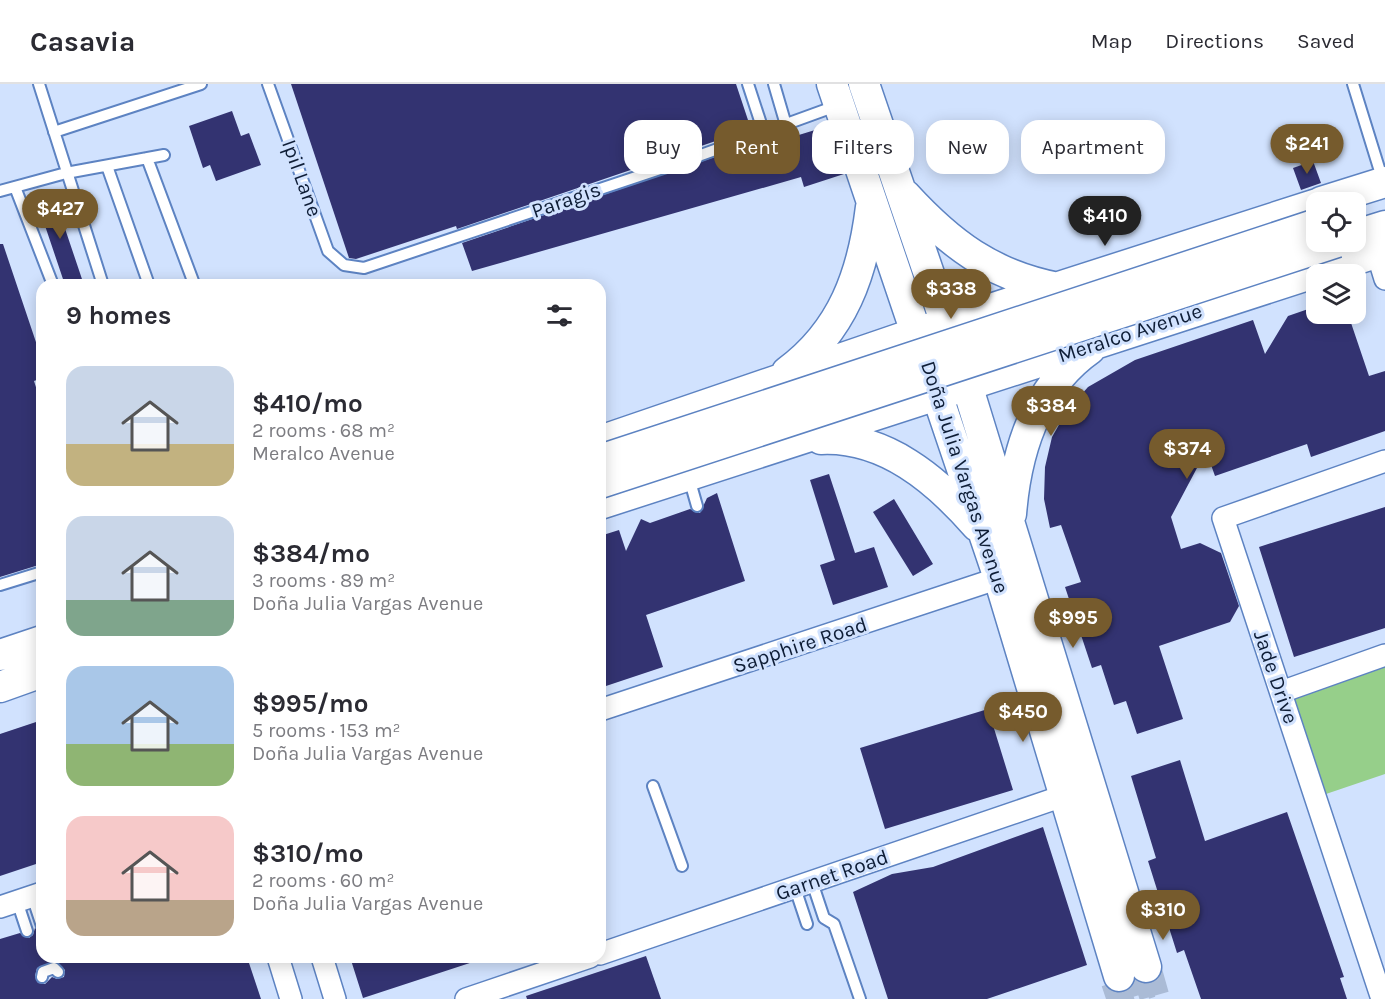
<!DOCTYPE html>
<html lang="en">
<head>
<meta charset="utf-8">
<style>
	:root { --surface:#fff; --page:#f2f2f3; --text:#2b2b33; --muted:#7c7c81; --line:#e1e1e2; --accent:#765b2d }
	body { margin:0; font-family:Karla,sans-serif; background:var(--page); color:var(--text); height:100vh; display:flex; flex-direction:column; font-size:22px; white-space:nowrap }
	* { box-sizing:border-box; margin:0 }
	p { font-size:20px; color:var(--muted) }
	.icon { flex:none; width:33px; height:33px; fill:none; stroke:currentColor; stroke-width:2; stroke-linecap:round; stroke-linejoin:round }
	.map { position:relative; flex:1; overflow:hidden }
	.details { position:absolute; left:36px; top:195px; width:570px; height:684px; display:flex; flex-direction:column; background:var(--surface); border-radius:18px; box-shadow:0 3px 15px #0003 }
	.details>* { flex:none }
	.banner { position:absolute; left:624px; top:36px; width:570px; height:54px; display:flex; gap:12px }
	.controls { position:absolute; left:1306px; top:108px; display:grid; gap:12px }
	.controls a { display:grid; place-items:center; width:60px; height:60px; border-radius:12px; background:var(--surface); box-shadow:0 3px 15px #0003; font-size:30px }
	.price { position:absolute; translate:-50% -51px; padding:0 14px; border-radius:21px; background:var(--accent); color:#fff; font-size:20px; line-height:39px; filter:drop-shadow(0 2px 3px #0008) }
	.price::after { content:''; position:absolute; left:50%; top:36px; width:18px; height:14px; margin-left:-9px; background:inherit; clip-path:polygon(0 0,100% 0,50% 100%) }
	.price.current { background:#222; color:#fff }
	ul { padding:0; list-style:none }
	li { display:flex; align-items:center; gap:18px; height:150px; padding:0 30px }
	li span { display:grid; place-items:center; flex:none; width:168px; height:120px; border-radius:18px; color:#555 }
	li>.icon { margin-inline-start:auto }
	span .icon { width:72px; height:72px; fill:#fffc; stroke-width:1 }
	li b { font-size:26px }
	h2 { display:flex; justify-content:space-between; align-items:center; height:72px; padding:0 30px; font-size:26px }
	.chip { padding:0 21px; border-radius:18px; background:var(--surface); box-shadow:0 3px 15px #0003; font-size:21px; line-height:54px }
	.chip.current { background:var(--accent); color:#fff }
	header { display:flex; align-items:center; gap:36px; box-sizing:border-box; height:84px; padding:0 30px; background:var(--surface); border-bottom:2px solid var(--line) }
	header strong { font-size:28px }
	nav { display:flex; gap:33px; margin-inline-start:auto; font-size:21px }
	.map>svg:first-child { display:block }
	.green { fill:#96cf8a }
	.building { fill:#333371; fill-rule:evenodd }
	.lines { fill:none; stroke-linecap:round; stroke-linejoin:round }
	.tertiary-tunnel { stroke:#aabbd6; stroke-width:27; stroke-dasharray:27 14; stroke-linecap:butt }
	.secondary-tunnel { stroke:#aabbd6; stroke-width:30; stroke-dasharray:30 15; stroke-linecap:butt }
	.service-casing { stroke:#5d83c2; stroke-width:14 }
	.minor-casing { stroke:#5d83c2; stroke-width:24 }
	.secondary-casing { stroke:#5d83c2; stroke-width:33 }
	.service { stroke:#fff; stroke-width:10 }
	.minor { stroke:#fff; stroke-width:21 }
	.secondary { stroke:#fff; stroke-width:30 }
	.secondary-bridge-casing { stroke:#5d83c2; stroke-width:33; stroke-linecap:butt }
	.secondary-bridge { stroke:#fff; stroke-width:30 }
	.labels { text-anchor:middle; dominant-baseline:central; stroke-width:6; stroke-linejoin:round; paint-order:stroke }
	.street-label { font-size:21px; fill:#0e1d36; stroke:#d1e2fe }
</style>
</head>
<body>
<header>
<strong>Casavia</strong>
<nav><a>Map</a><a>Directions</a><a>Saved</a></nav>
</header>
<div class="map">
<svg width="1385" height="915" viewBox="0 0 1385 915">
	<rect width="100%" height="100%" fill="#d1e2fe"/>
	<path class="green" d="M1385,578V690L1326,710L1291,611Z"/>
	<path class="building" d="M291,0H736L751,45L457,145L456,142L356,175L349,174Z
		M232,27L241,52L249,49L261,81L216,97L210,81L203,84L189,42Z
		M828,42L844,90L804,103L801,93L472,187L462,159L756,59L759,67L790,59L789,54Z
		M1313,77L1321,99L1301,106L1293,84Z
		M53,109L84,201H65L36,115Z
		M0,160H3L42,276V294L34,297L42,322V480L0,493Z
		M1317,222V230H1348L1369,292L1385,287V347L1311,373L1307,360L1215,392L1206,367L1171,433L1181,465L1200,459L1221,469L1239,522L1230,538L1159,562L1183,635L1137,650L1126,617L1114,621L1101,581L1092,584L1065,503L1081,498L1061,441L1050,444L1044,415L1045,383L1052,353L1067,327L1088,303L1135,276L1253,236L1265,270L1288,232Z
		M829,390L855,469L874,463L888,503L833,521L820,481L835,476L810,396Z
		M717,409L745,497L646,531L663,583L600,604V452L619,446L626,467L641,435L650,439L690,425L700,429L707,414Z
		M894,415L933,480L913,492L873,428Z
		M1385,423V544L1294,573L1259,463Z
		M988,625L1013,706L885,745L860,664Z
		M42,636V778L0,792V650Z
		M1180,676L1205,757L1287,728L1344,893L1340,894L1347,915H1201L1184,866L1177,869L1148,777L1156,774L1131,692Z
		M1043,743L1087,881L987,915H888L853,808L892,790L933,783Z
		M35,844L42,849V873H247L261,915H0V855L20,849L29,854L33,851ZM55,877L65,886L64,893L57,895L52,893L45,900L38,899L35,892L37,884Z
		M646,872L661,915H527L526,912Z
		M350,873H478L479,876L363,914Z"/>
	<g class="lines">
		<path class="tertiary-tunnel" d="M1106,915L1151,900"/>
		<path class="secondary-tunnel" d="M1146,883L1155,915
			M1119,892L1126,915"/>
		<defs>
			<path id="service" d="M39,0L103,201
				M268,0L328,167L344,181L364,184L690,75L836,22
				M748,0L764,49
				M774,0L786,41
				M1353,0L1383,97
				M54,48L201,0
				M147,74L193,197
				M107,82L149,201
				M15,103L53,201
				M0,107L66,89L164,71
				M689,394L697,422
				M0,501L42,488
				M653,702L682,782
				M812,798L824,834L834,840L860,915
				M795,804L807,840
				M32,812L42,842
				M17,817L27,847
				M42,893L43,888L54,884L58,888"/>
			<path id="minor" d="M1377,169L1385,195
				M1281,608L1385,571
				M600,626L999,494
				M0,823L42,809
				M600,870L1063,712
				M278,873L291,915
				M322,873L335,915
				M466,915L590,873
				M1382,915L1223,434L1385,377"/>
			<path id="secondary" d="M832,0L999,494L1119,892
				M864,0L967,301L1146,883
				M905,111C950,160 991,191 1058,204
				M1321,118L1385,98
				M1356,151L1385,142
				M787,288C843,247 863,189 871,123
				M821,355C885,352 937,396 977,442
				M600,357L916,249L1317,120
				M600,420L1385,166
				M1011,430C1016,367 1036,303 1090,265
				M0,571L42,557
				M0,603L42,588"/>
		</defs>
		<use href="#service" class="service-casing"/>
		<use href="#minor" class="minor-casing"/>
		<use href="#secondary" class="secondary-casing"/>
		<use href="#service" class="service"/>
		<use href="#minor" class="minor"/>
		<use href="#secondary" class="secondary"/>
		<defs>
			<path id="secondary-bridge" d="M600,376L1317,140
				M600,399L1337,158"/>
		</defs>
		<use href="#secondary-bridge" class="secondary-bridge-casing"/>
		<use href="#secondary-bridge" class="secondary-bridge"/>
	</g>
	<g class="labels">
		<g class="street-label">
			<text transform="translate(302 94) rotate(70)">Ipil Lane</text>
			<text transform="translate(566 116) rotate(-19)">Paragis</text>
			<text transform="translate(1130 249) rotate(-18)">Meralco Avenue</text>
			<text transform="translate(965 393) rotate(72)">Doña Julia Vargas Avenue</text>
			<text transform="translate(800 561) rotate(-18)">Sapphire Road</text>
			<text transform="translate(1276 593) rotate(71)">Jade Drive</text>
			<text transform="translate(832 791) rotate(-19)">Garnet Road</text>
		</g>
	</g>
</svg>
<div class="controls">
<a><svg class="icon" aria-label="locate" viewBox="0 0 24 24"><circle cx="12" cy="12" r="6"/><path d="M12 2v4M12 18v4M2 12h4M18 12h4"/></svg></a>
<a><svg class="icon" aria-label="layers" viewBox="0 0 24 24"><path d="M12 4l9 5-9 5-9-5zM3 14l9 5 9-5"/></svg></a>
</div>
<b class="price" style="left:1307px;top:91px">$241</b>
<b class="price" style="left:60px;top:156px">$427</b>
<b class="price current" style="left:1105px;top:163px">$410</b>
<b class="price" style="left:951px;top:236px">$338</b>
<b class="price" style="left:1051px;top:353px">$384</b>
<b class="price" style="left:1187px;top:396px">$374</b>
<b class="price" style="left:1073px;top:565px">$995</b>
<b class="price" style="left:1023px;top:659px">$450</b>
<b class="price" style="left:1163px;top:857px">$310</b>
<div class="banner">
<a class="chip">Buy</a>
<a class="chip current">Rent</a>
<a class="chip">Filters</a>
<a class="chip">New</a>
<a class="chip">Apartment</a>
</div>
<section class="details">
<h2>9 homes<svg class="icon" aria-label="filters" viewBox="0 0 24 24"><path d="M4 7h16M4 17h16"/><circle cx="9" cy="7" r="2"/><circle cx="15" cy="17" r="2"/></svg></h2>
<ul>
<li><span style="background:linear-gradient(#c9d6e8 65%,#c2b280 0)"><svg class="icon" aria-label="home" viewBox="0 0 24 24"><path d="M3 11l9-7 9 7M6 9v11h12V9"/></svg></span><div><b>$410/mo</b><p>2 rooms · 68 m²</p><p>Meralco Avenue</p></div></li>
<li><span style="background:linear-gradient(#c9d6e8 70%,#7fa58c 0)"><svg class="icon" aria-label="home" viewBox="0 0 24 24"><path d="M3 11l9-7 9 7M6 9v11h12V9"/></svg></span><div><b>$384/mo</b><p>3 rooms · 89 m²</p><p>Doña Julia Vargas Avenue</p></div></li>
<li><span style="background:linear-gradient(#a9c7e8 65%,#8fb573 0)"><svg class="icon" aria-label="home" viewBox="0 0 24 24"><path d="M3 11l9-7 9 7M6 9v11h12V9"/></svg></span><div><b>$995/mo</b><p>5 rooms · 153 m²</p><p>Doña Julia Vargas Avenue</p></div></li>
<li><span style="background:linear-gradient(#f6c9c9 70%,#b9a48a 0)"><svg class="icon" aria-label="home" viewBox="0 0 24 24"><path d="M3 11l9-7 9 7M6 9v11h12V9"/></svg></span><div><b>$310/mo</b><p>2 rooms · 60 m²</p><p>Doña Julia Vargas Avenue</p></div></li>
</ul>
</section>
</div>
</body>
</html>
